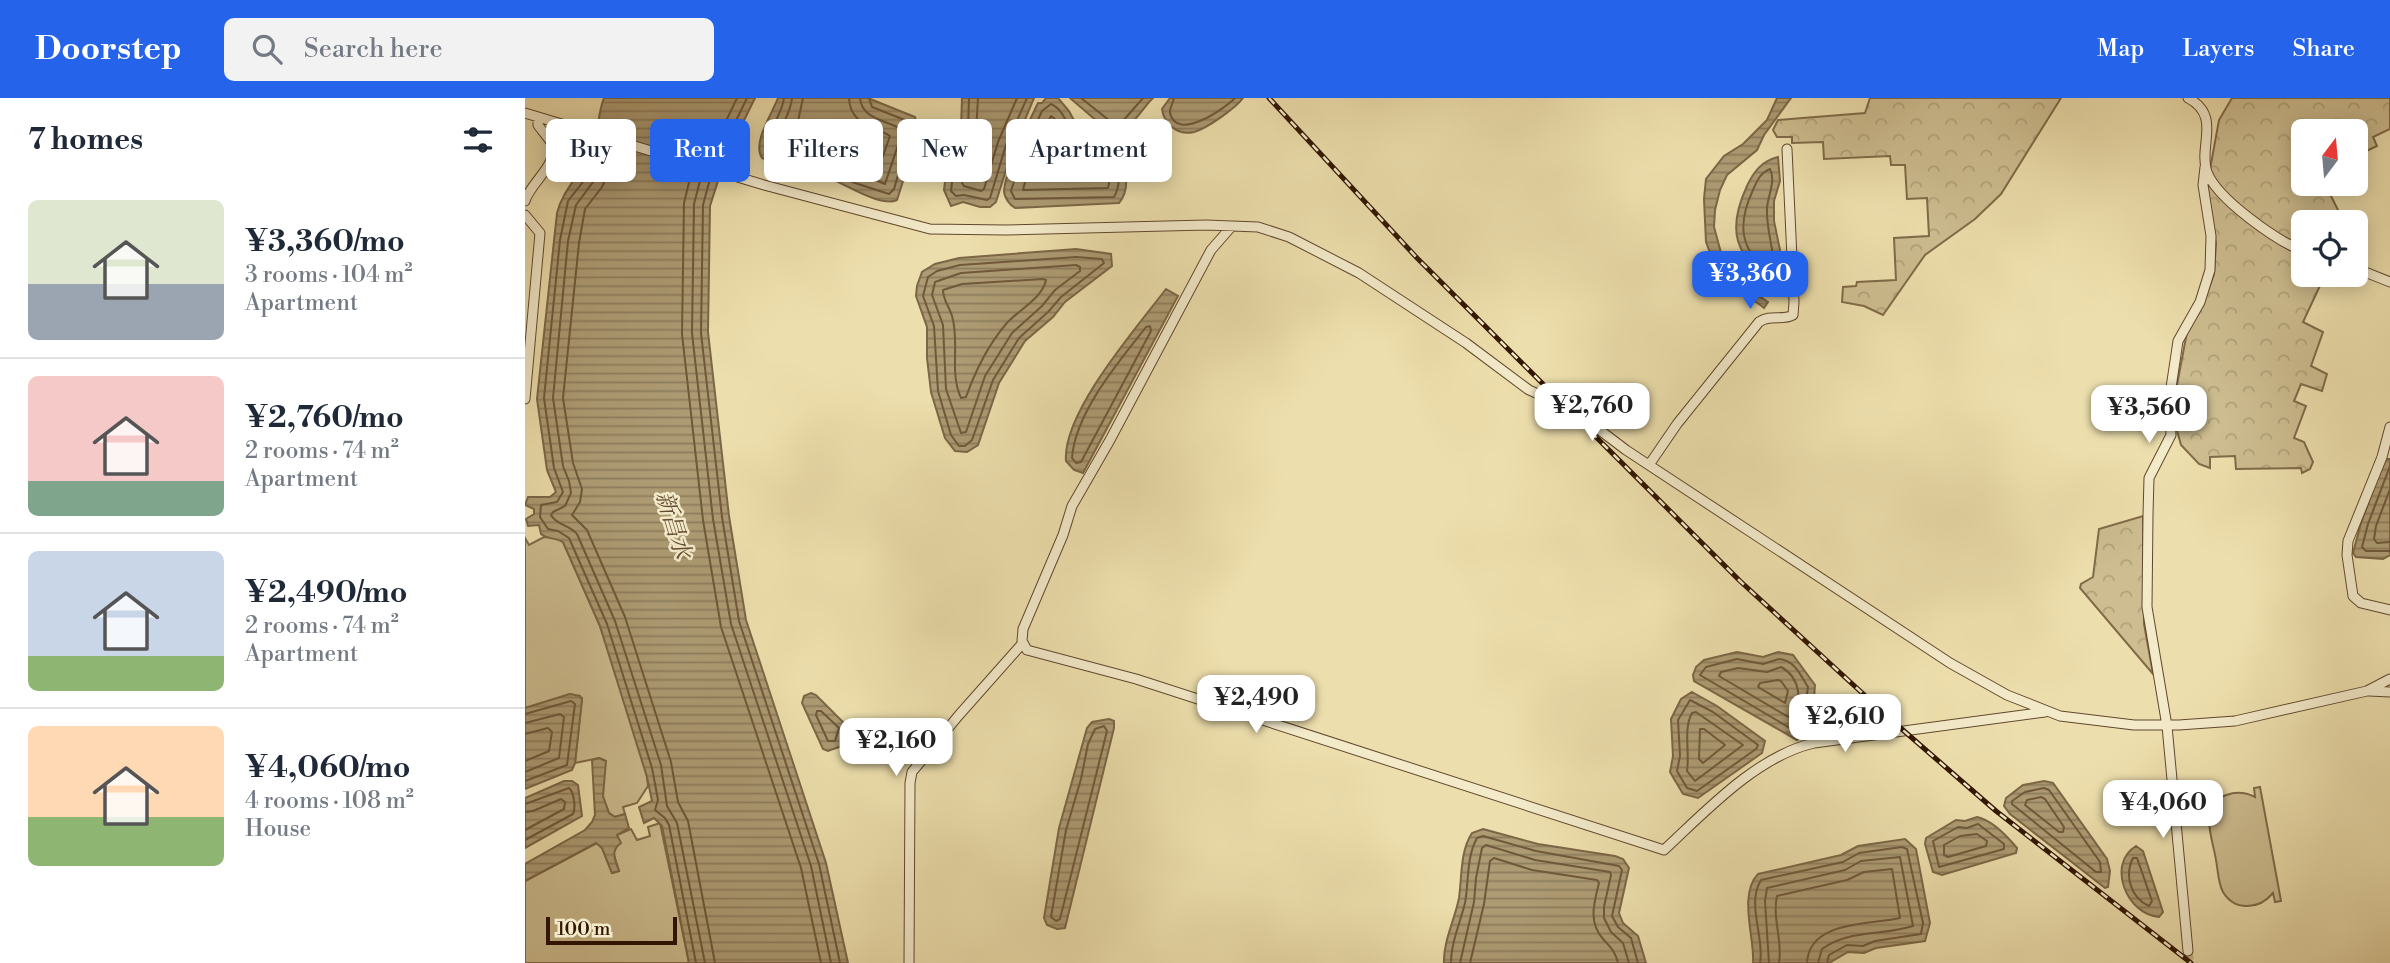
<!DOCTYPE html>
<html lang="en">
<head>
<meta charset="utf-8">
<style>
	:root { --surface:#fff; --page:#f2f2f3; --text:#1f2937; --muted:#747a83; --line:#e0e1e3; --accent:#2563eb }
	body { margin:0; font-family:"Libre Bodoni","Noto Serif SC",serif; background:var(--page); color:var(--text); height:100vh; display:flex; flex-direction:column; font-size:26px; white-space:nowrap }
	* { box-sizing:border-box; margin:0 }
	p { font-size:23px; color:var(--muted) }
	.icon { flex:none; width:38px; height:38px; fill:none; stroke:currentColor; stroke-width:2; stroke-linecap:round; stroke-linejoin:round }
	.map { position:relative; flex:1; overflow:hidden }
	.drawer { display:flex; flex-direction:column; background:var(--surface); width:525px }
	.drawer>* { flex:none }
	.top-card { position:absolute; left:21px; top:21px; width:665px; height:63px; display:flex; gap:14px }
	.needle { width:46px; rotate:16deg }
	.controls { position:absolute; left:1766px; top:21px; display:grid; gap:14px }
	.controls a { display:grid; place-items:center; width:77px; height:77px; border-radius:10px; background:var(--surface); box-shadow:0 4px 18px #0003; font-size:35px }
	.scale { position:absolute; left:21px; bottom:18px; width:131px; box-sizing:border-box; padding-left:7px; border:4px solid #321601; border-top:0; font-size:19px; line-height:24px; white-space:nowrap; color:#321601; -webkit-text-stroke:5px #f3eaca; paint-order:stroke }
	.price { position:absolute; translate:-50% -60px; padding:0 16px; border-radius:14px; background:#fff; color:#222; font-size:23px; line-height:46px; filter:drop-shadow(0 2px 4px #0008) }
	.price::after { content:''; position:absolute; left:50%; top:42px; width:21px; height:16px; margin-left:-10px; background:inherit; clip-path:polygon(0 0,100% 0,50% 100%) }
	.price.selected { background:var(--accent); color:#fff }
	ul { padding:0; list-style:none }
	li { display:flex; align-items:center; gap:21px; height:175px; padding:0 28px }
	li+li { border-top:2px solid var(--line) }
	li span { display:grid; place-items:center; flex:none; width:196px; height:140px; border-radius:10px; color:#555 }
	li>.icon { margin-inline-start:auto }
	span .icon { width:84px; height:84px; fill:#fffc; stroke-width:1 }
	li b { font-size:30px }
	h2 { display:flex; justify-content:space-between; align-items:center; height:84px; padding:0 28px; font-size:30px }
	.chip { padding:0 24px; border-radius:10px; background:var(--surface); box-shadow:0 4px 18px #0003; font-size:24px; line-height:63px }
	.chip.selected { background:var(--accent); color:#fff }
	header { display:flex; align-items:center; gap:42px; box-sizing:border-box; height:98px; padding:0 35px; background:var(--accent); color:#fff }
	header strong { font-size:33px }
	nav { display:flex; gap:38px; margin-inline-start:auto; font-size:24px }
	.search { width:490px; height:63px; background:var(--page); display:flex; align-items:center; gap:18px; box-sizing:border-box; padding:0 24px; border-radius:10px; color:var(--muted); font-size:26px }
	main { display:flex; flex:1; min-height:0 }
	.map>svg:first-child { display:block }
	.green { fill:#cdbd90; stroke:#806a48; stroke-width:2 }
	.forest { fill:url(#forest-crowns); stroke:#806a48; stroke-width:2 }
	.water { fill:url(#water-rules); stroke:#7c6645; stroke-width:2 }
	.lines { fill:none; stroke-linecap:round; stroke-linejoin:round }
	.shore { stroke:#70583a; stroke-width:2 }
	.street-tunnel { stroke:#c8b78b; stroke-width:9; stroke-dasharray:9 4.5; stroke-linecap:butt }
	.street-casing { stroke:#61482c; stroke-width:11 }
	.street { stroke:#f3eaca; stroke-width:9 }
	.rail-casing { stroke:#321601; stroke-width:5 }
	.rail { stroke:#f3eaca; stroke-width:2.5; stroke-dasharray:8; stroke-linecap:butt }
	.labels { text-anchor:middle; dominant-baseline:central; stroke-width:5; stroke-linejoin:round; paint-order:stroke }
	.water-label { font-size:23px; font-style:italic; fill:#634b2f; stroke:#f3eaca }
</style>
</head>
<body>
<header>
<strong>Doorstep</strong>
<div class="search"><svg class="icon" aria-label="search" viewBox="0 0 24 24"><circle cx="10" cy="10" r="6"/><path d="M15 15l6 6"/></svg>Search here</div>
<nav><a>Map</a><a>Layers</a><a>Share</a></nav>
</header>
<main>
<section class="drawer">
<h2>7 homes<svg class="icon" aria-label="filters" viewBox="0 0 24 24"><path d="M4 7h16M4 17h16"/><circle cx="9" cy="7" r="2"/><circle cx="15" cy="17" r="2"/></svg></h2>
<ul>
<li><span style="background:linear-gradient(#dfe7d0 60%,#9aa5b1 0)"><svg class="icon" aria-label="home" viewBox="0 0 24 24"><path d="M3 11l9-7 9 7M6 9v11h12V9"/></svg></span><div><b>¥3,360/mo</b><p>3 rooms · 104 m²</p><p>Apartment</p></div></li>
<li><span style="background:linear-gradient(#f6c9c9 75%,#7fa58c 0)"><svg class="icon" aria-label="home" viewBox="0 0 24 24"><path d="M3 11l9-7 9 7M6 9v11h12V9"/></svg></span><div><b>¥2,760/mo</b><p>2 rooms · 74 m²</p><p>Apartment</p></div></li>
<li><span style="background:linear-gradient(#c9d6e8 75%,#8fb573 0)"><svg class="icon" aria-label="home" viewBox="0 0 24 24"><path d="M3 11l9-7 9 7M6 9v11h12V9"/></svg></span><div><b>¥2,490/mo</b><p>2 rooms · 74 m²</p><p>Apartment</p></div></li>
<li><span style="background:linear-gradient(#ffd9b3 65%,#8fb573 0)"><svg class="icon" aria-label="home" viewBox="0 0 24 24"><path d="M3 11l9-7 9 7M6 9v11h12V9"/></svg></span><div><b>¥4,060/mo</b><p>4 rooms · 108 m²</p><p>House</p></div></li>
</ul>
</section>
<div class="map">
<svg width="1865" height="865" viewBox="0 0 1865 865">
	<defs>
		<pattern id="forest-crowns" width="20" height="18" patternUnits="userSpaceOnUse" patternTransform="scale(1.75)"><rect width="20" height="18" fill="#cdbd90"/><path d="M2 6a3 3 0 1 1 6 0M12 15a3 3 0 1 1 6 0" fill="none" stroke="#b0a27a"/></pattern>
		<pattern id="water-rules" width="6" height="5" patternUnits="userSpaceOnUse" patternTransform="scale(1.75)"><rect width="6" height="5" fill="#ad9b73"/><path d="M0 2.5h6" fill="none" stroke="#8d7d5c"/></pattern>
	</defs>
	<rect width="100%" height="100%" fill="#eddfad"/>
	<filter id="stains"><feTurbulence type="fractalNoise" baseFrequency=".00286" numOctaves="4"/><feColorMatrix values="0 0 0 0 .2 0 0 0 0 .09 0 0 0 0 .02 0 0 0 .5 -.17"/></filter>
	<radialGradient id="worn" r=".72"><stop offset=".6" stop-color="#630" stop-opacity="0"/><stop offset="1" stop-color="#630" stop-opacity=".3"/></radialGradient>
	<path class="green" d="M19,439L31,440L38,444L75,528L121,672L123,688L112,705L98,709L100,716L90,719L84,715L78,700L79,662L74,660L50,665L57,600L45,596L0,610V440L4,447Z
		M1735,689L1756,803L1750,804L1748,795C1735,811 1710,814 1698,794C1693,785 1693,772 1691,762C1689,749 1683,732 1684,719C1687,696 1712,690 1730,699L1729,690Z
		M135,725L164,865H0V783L72,745L77,750L87,775L94,773L88,754L92,737L106,731L112,742L125,738L123,729Z"/>
	<path class="forest" d="M1345,0H1536L1476,96L1450,121L1400,157L1358,217L1339,208L1317,204L1318,189L1331,188L1332,184L1371,182L1369,140L1404,138L1402,100L1382,101L1380,67H1366L1365,58L1299,61L1298,44L1267,45V39H1252L1248,32L1253,22L1340,15Z
		M1707,0H1865V31L1848,39L1852,48L1831,58L1830,33H1778V86H1800L1815,116L1798,124H1778V177H1800L1778,224L1798,234L1786,268L1802,276L1797,293L1776,286L1769,303L1781,308L1769,340L1779,344L1788,364L1785,371L1777,375L1776,370L1711,371L1710,358L1685,359V370L1674,366L1656,347L1651,329L1652,287L1662,234L1676,211L1689,176L1691,145L1681,93L1694,22Z
		M1618,418L1619,526L1628,576L1555,490L1556,486L1568,479L1574,431Z"/>
	<path class="water" d="M79,0H230L200,61L185,108L183,234L204,418L221,522L301,765L323,865H164L137,728L129,720L119,725L114,709L127,703L122,679L75,528L38,444C31,440 22,441 16,436L14,427L3,428L1,421L9,416V411L0,407L3,399H25L31,394L22,372L12,301L32,115C38,91 56,77 66,53C74,36 72,17 79,0Z
		M253,0H343L390,19L394,33L372,102C357,109 325,89 311,83C287,73 260,71 237,60C227,45 247,16 253,0Z
		M437,0H509L488,50L471,104L465,109H455L438,104L426,108L419,92L423,59L436,29Z
		M521,0H533L544,13L559,41C567,45 578,43 585,49C601,60 607,90 594,105L490,110C485,107 479,100 479,92C482,68 502,28 513,5H517Z
		M545,0H628C614,13 603,41 581,31Z
		M645,0H718C711,10 681,31 669,34C653,38 639,26 637,11Z
		M1252,0H1266L1239,37L1232,52L1202,77L1195,92L1190,112L1189,129L1201,173L1226,193L1243,204L1239,210C1232,204 1203,186 1196,186L1189,193L1186,191L1192,173L1181,144L1179,101L1181,81L1199,58L1218,46L1242,22Z
		M1253,59L1255,83L1249,103V123L1255,152L1257,182L1253,183C1208,161 1202,131 1222,88C1229,73 1237,63 1253,59Z
		M551,151L586,156L587,168L540,204L528,219L500,243L474,285L453,347L442,354L430,353L420,340L406,294L402,260V229L391,198L392,188L397,174L410,166L434,160Z
		M641,191L653,198L558,375L549,372L541,363C537,315 612,229 641,191Z
		M1862,361H1865V457L1858,461L1831,459L1828,455L1836,425L1858,365Z
		M1253,554L1268,557L1290,587C1289,603 1287,632 1272,642L1169,583L1168,577L1171,569L1179,562L1212,554L1238,559Z
		M1167,594L1192,608L1240,643L1237,655L1173,700L1158,696L1145,674L1148,658L1146,621L1156,601Z
		M286,595L291,597L322,628L317,648L303,653L298,651L277,605L279,598Z
		M45,596L55,598L57,602L50,665L47,672L0,691V610Z
		M584,621L589,623V630L540,830L532,831L522,827L519,820L534,730L562,630L567,624Z
		M74,660L81,663L78,698L84,715L90,719L100,716L104,730L92,737L96,745C85,753 90,761 94,773L87,775L77,750L71,745L0,783V766L60,732L67,724L70,717L67,662Z
		M39,683H47L53,687L57,718L0,750V700Z
		M1519,683L1528,685L1582,761L1585,773L1583,789L1580,790L1485,716L1479,708L1481,700L1498,687Z
		M1452,719C1467,722 1482,738 1492,750L1491,755L1417,777L1408,774L1400,746L1401,740L1431,722L1440,723Z
		M958,731L1013,746L1090,758L1098,761L1104,770L1094,815L1098,825L1113,838L1121,865H919C918,844 930,821 934,800C937,779 935,753 947,735Z
		M1380,741L1391,751L1405,825L1400,843L1351,850L1339,855L1323,854L1304,865H1228C1230,840 1213,797 1233,776L1316,757L1333,748Z
		M1611,748L1618,753L1638,814L1634,819C1602,817 1581,766 1611,748Z"/>
	<g class="lines">
		<path class="shore" d="M259,0C257,19 239,35 242,54L311,76L330,85L364,96L369,91L387,28L385,24L347,9L344,0
			M267,0C266,17 251,34 251,48L314,67L360,86L378,32C362,22 337,22 335,0
			M278,0L273,23L265,38L266,42L317,57L338,67L353,72L365,38C347,27 325,26 324,0
			M444,0L443,31L430,60L426,93L431,98L439,97L462,102L465,100L481,47L502,0
			M453,0L451,33L439,62L437,85L439,88L456,93L459,91L473,44L492,0
			M556,0L590,27L597,24L618,0
			M649,0C648,5 644,11 645,15C652,44 699,11 710,0
			M526,6C542,13 542,34 554,45C562,53 572,49 580,54C595,62 597,85 589,99L490,101L486,93L500,49L517,13Z
			M526,18L530,21C535,32 541,48 551,55C568,66 592,56 583,90L498,92L508,53Z
			M528,41C543,60 544,66 570,71L573,79L512,82L511,78C515,66 518,49 528,41Z
			M76,44L61,80L43,103L35,142L19,300L29,370L38,394L32,404L16,407L15,419L23,431L33,433L44,440L82,526L127,670L133,702L130,712L140,720L144,727L171,865
			M85,47L68,84L51,107L43,143L28,300L38,368L44,383L46,395L40,408L28,414L26,417C31,427 45,427 52,436L90,523L136,667L142,708L152,725L180,865
			M95,50L77,89L60,111L54,145L38,300L48,365L57,391L55,404L47,417L62,432L100,519L146,664L153,704L163,723L190,865
			M182,63L212,0
			M190,66L222,0
			M1245,71C1251,83 1243,97 1242,110C1241,130 1248,148 1249,168L1245,171C1212,153 1214,122 1228,92C1232,83 1235,75 1245,71Z
			M167,72L159,105L157,236L178,422L196,529L276,770L296,865
			M177,75L169,106L167,235L188,421L206,526L286,768L306,865
			M186,77L178,107L176,235L197,419L214,523L294,766L315,865
			M551,159L577,161L579,165L536,199L523,214L494,240L468,282L447,342L440,348H434L426,337L413,293L409,228L398,198L403,179L412,173L435,167Z
			M551,167L555,169V173L530,192L517,208L487,235L460,278L441,334L436,335L421,291L418,227L407,197L410,184L436,175Z
			M518,181L521,182C517,201 493,212 481,226C463,247 450,274 441,299L436,300C424,274 435,244 427,218C424,208 418,202 418,192L437,186Z
			M625,228L626,233L556,364L551,365L547,360C550,315 594,263 621,229Z
			M1865,368L1843,426L1837,449L1841,453H1865
			M1865,391L1851,428L1849,441L1852,445L1865,444
			M1254,561C1269,562 1275,576 1283,589L1279,615L1270,633L1175,577L1181,569L1212,561L1238,566Z
			M1256,569C1275,579 1279,605 1265,620L1194,578L1196,574L1213,570L1242,574Z
			M1253,582L1256,583L1263,593L1260,605L1233,589L1235,585Z
			M1165,602L1188,614L1233,647L1231,651L1172,693L1162,690L1152,673L1155,658L1153,622Z
			M292,613H296L314,630L310,643H303L291,617Z
			M1171,614L1218,647L1170,683L1162,673C1165,654 1158,631 1167,615Z
			M0,616L46,603L50,606L42,667L0,683
			M0,625L35,616L39,619L34,660L0,674
			M579,628L582,633L535,821L531,823L526,819L541,732L556,681L563,646L570,631Z
			M1175,631H1179L1200,647L1178,665L1174,661Z
			M0,636L23,630L27,634L24,653L0,663
			M1519,690L1524,692L1575,764L1576,774H1571L1487,706V703L1500,694Z
			M1516,699L1520,701L1539,729L1538,734H1534L1500,707L1502,702Z
			M0,706L44,690C49,694 51,710 48,716L0,742
			M0,714L8,713L36,701L40,704L39,711L0,732
			M1453,726L1479,746V751L1414,769L1408,743L1433,729L1442,730Z
			M1452,736L1462,743L1461,748L1423,759L1419,757V747L1435,738Z
			M1612,760L1627,803L1624,808C1606,800 1599,778 1608,760Z
			M926,865C926,845 935,825 940,805C944,784 941,760 952,740L958,738L1011,753L1094,768L1097,772L1087,818L1093,829L1106,840L1113,865
			M935,865L949,804L951,780L957,750L961,747L1010,762L1085,774L1086,777L1079,809V820L1086,834L1098,845L1104,865
			M945,865L959,806L965,763L969,760L1007,772L1072,782L1074,785C1069,805 1063,824 1078,841C1086,850 1090,853 1093,865
			M1235,865C1240,840 1221,806 1236,782L1318,764L1334,755L1377,749L1382,751L1398,825L1396,836L1350,843L1338,848L1322,847L1304,857L1302,865
			M1244,865L1240,803L1242,790L1320,772L1336,763L1375,759L1388,828C1358,838 1324,831 1297,851L1293,865
			M1254,865C1258,843 1247,821 1252,798L1322,782L1339,774L1367,771L1375,820C1346,827 1284,822 1282,865"/>
		<path class="street-tunnel" d="M1663,853L1665,865"/>
		<defs>
			<path id="street" d="M1663,0C1697,18 1673,48 1682,74C1692,101 1752,143 1778,153
				M0,15L239,87L405,131L481,132L681,127L733,129L764,139L834,175L941,245L1004,292L1047,311L1101,352L1425,565L1482,597L1535,618L1609,627H1654L1710,623L1842,593L1865,581
				M0,103C5,85 34,66 27,46C24,40 17,33 13,27V19
				M0,117L15,135L0,301
				M707,128L686,152L585,342L547,408L538,437L498,531L497,543L502,552L611,581L1139,752C1181,713 1232,658 1289,645L1520,614
				M1830,170L1865,184
				M1865,329L1857,359L1823,443L1822,457L1828,498L1836,505L1865,512
				M1124,367L1152,326L1234,224C1245,216 1258,223 1268,217L1269,204L1262,51
				M1844,593L1865,594
				M1663,853L1642,628L1622,509L1623,417L1624,380L1646,337L1644,303L1653,243L1675,204L1685,172L1686,138L1678,87L1680,69
				M384,865L385,685L387,674L434,617L497,546"/>
		</defs>
		<use href="#street" class="street-casing"/>
		<use href="#street" class="street"/>
		<defs>
			<path id="rail" d="M744,0L892,160L1215,483L1371,626L1471,713L1666,865"/>
		</defs>
		<use href="#rail" class="rail-casing"/>
		<use href="#rail" class="rail"/>
	</g>
	<g class="labels">
		<g class="water-label">
			<text transform="translate(148 427) rotate(73)">新昌水</text>
		</g>
	</g>
	<rect width="100%" height="100%" filter="url(#stains)"/>
	<rect width="100%" height="100%" fill="url(#worn)"/>
</svg>
<div class="controls">
<a><svg class="needle" viewBox="-14 -14 28 28"><path d="M0-13l5 13h-10z" fill="#e53935"/><path d="M0 13l5-13h-10z" fill="#747a83"/></svg></a>
<a><svg class="icon" aria-label="locate" viewBox="0 0 24 24"><circle cx="12" cy="12" r="6"/><path d="M12 2v4M12 18v4M2 12h4M18 12h4"/></svg></a>
</div>
<div class="scale">100 m</div>
<b class="price selected" style="left:1225px;top:213px">¥3,360</b>
<b class="price" style="left:1067px;top:345px">¥2,760</b>
<b class="price" style="left:1624px;top:347px">¥3,560</b>
<b class="price" style="left:731px;top:637px">¥2,490</b>
<b class="price" style="left:1320px;top:656px">¥2,610</b>
<b class="price" style="left:371px;top:680px">¥2,160</b>
<b class="price" style="left:1638px;top:742px">¥4,060</b>
<div class="top-card">
<a class="chip">Buy</a>
<a class="chip selected">Rent</a>
<a class="chip">Filters</a>
<a class="chip">New</a>
<a class="chip">Apartment</a>
</div>
</div>
</main>
</body>
</html>
